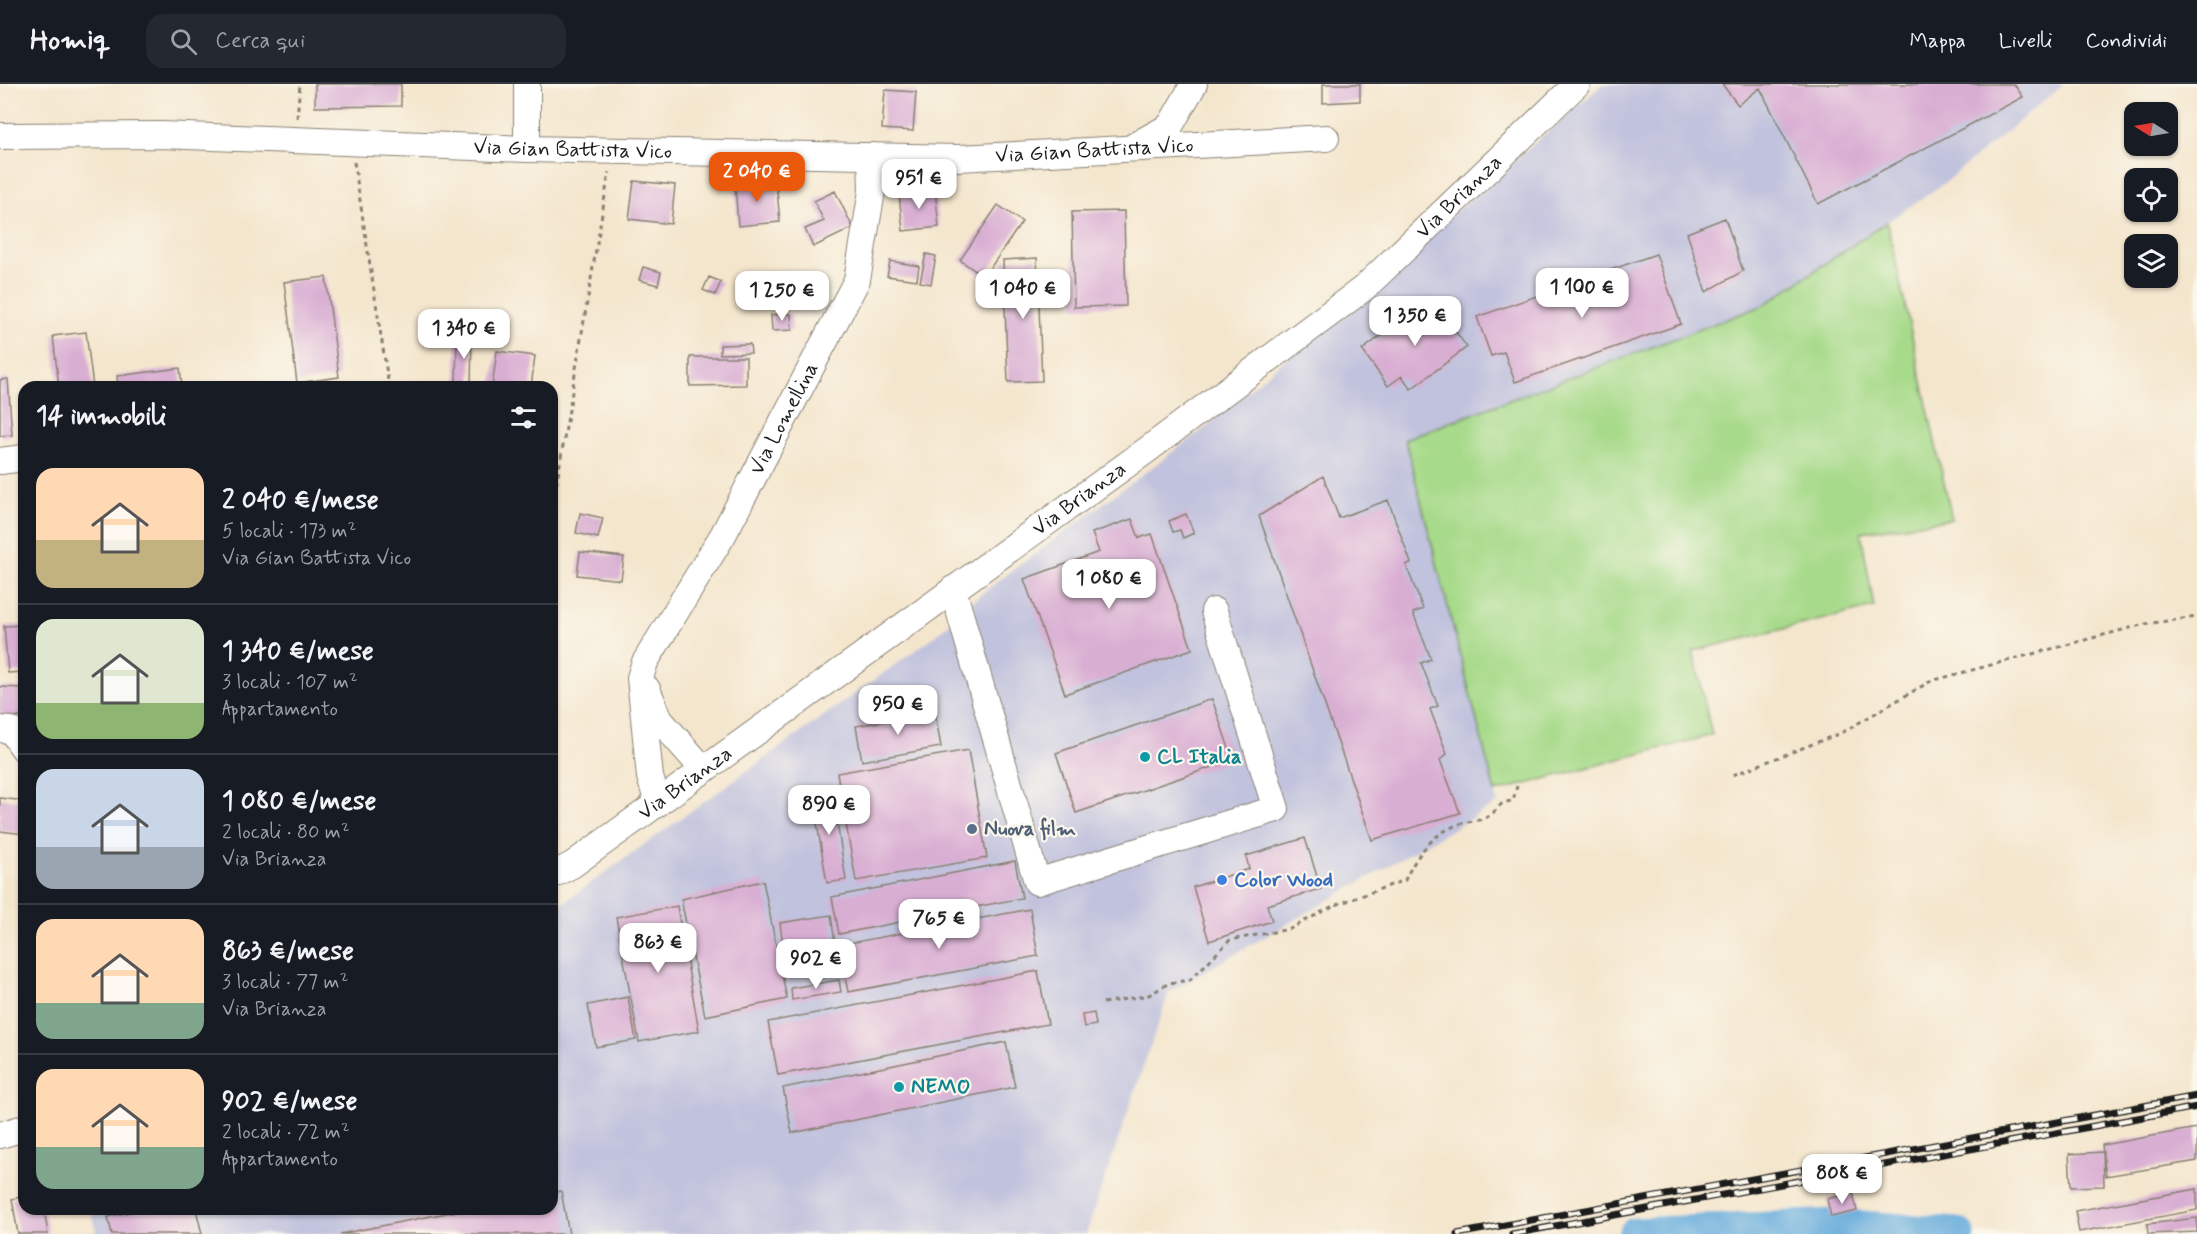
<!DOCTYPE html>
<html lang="it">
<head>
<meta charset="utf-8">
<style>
	:root { --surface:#171b24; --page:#242831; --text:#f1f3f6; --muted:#9ea1a6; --line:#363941; --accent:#ea580c }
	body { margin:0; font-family:Mynerve,sans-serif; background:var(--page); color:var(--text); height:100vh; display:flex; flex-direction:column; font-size:22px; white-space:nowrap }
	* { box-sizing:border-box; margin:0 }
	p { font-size:20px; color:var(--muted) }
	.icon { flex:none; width:33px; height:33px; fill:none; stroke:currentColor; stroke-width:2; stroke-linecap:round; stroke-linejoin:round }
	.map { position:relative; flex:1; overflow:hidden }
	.drawer { position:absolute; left:18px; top:297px; width:540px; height:834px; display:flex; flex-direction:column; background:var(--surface); border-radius:18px; box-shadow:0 2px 4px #0004 }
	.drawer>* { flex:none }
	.needle { width:39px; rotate:281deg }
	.controls { position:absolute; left:2124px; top:18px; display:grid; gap:12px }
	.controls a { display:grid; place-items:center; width:54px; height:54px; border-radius:12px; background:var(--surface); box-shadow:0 2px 4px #0004; font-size:30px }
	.price { position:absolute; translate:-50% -51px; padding:0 14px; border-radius:12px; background:#fff; color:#222; font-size:20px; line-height:39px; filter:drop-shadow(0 2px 3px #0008) }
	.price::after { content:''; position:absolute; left:50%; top:36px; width:18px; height:14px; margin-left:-9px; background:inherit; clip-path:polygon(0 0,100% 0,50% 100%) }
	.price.selected { background:var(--accent); color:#fff }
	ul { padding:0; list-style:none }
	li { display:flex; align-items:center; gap:18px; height:150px; padding:0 18px }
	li+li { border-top:2px solid var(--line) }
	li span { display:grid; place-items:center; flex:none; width:168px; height:120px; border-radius:18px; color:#555 }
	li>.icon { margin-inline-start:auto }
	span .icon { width:72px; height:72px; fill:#fffc; stroke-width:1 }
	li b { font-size:26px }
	h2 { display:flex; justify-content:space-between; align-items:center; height:72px; padding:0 18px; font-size:26px }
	header { display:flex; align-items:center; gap:36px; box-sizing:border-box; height:84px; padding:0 30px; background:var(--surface); border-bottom:2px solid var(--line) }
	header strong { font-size:28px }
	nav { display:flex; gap:33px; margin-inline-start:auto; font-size:21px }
	.search { width:420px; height:54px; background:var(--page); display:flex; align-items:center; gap:15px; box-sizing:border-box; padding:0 21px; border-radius:18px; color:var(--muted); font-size:22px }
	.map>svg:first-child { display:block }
	.industrial { fill:#c1c2dd }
	.green { fill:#a7da8a; stroke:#627b53; stroke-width:1.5 }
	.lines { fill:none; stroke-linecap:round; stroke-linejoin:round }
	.river { stroke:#65abdb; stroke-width:33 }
	.building { fill:#d9aed3 }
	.minor-casing { stroke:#888174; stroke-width:28 }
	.path { stroke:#888174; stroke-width:3; stroke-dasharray:4.5 4.5; stroke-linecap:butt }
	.minor { stroke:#fff; stroke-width:26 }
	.rail-casing { stroke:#1c1c1c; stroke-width:7 }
	.rail { stroke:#fbf7ec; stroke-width:4.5; stroke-dasharray:14; stroke-linecap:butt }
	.culture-dot { fill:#0f9aa8; stroke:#fbf7ec; stroke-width:2 }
	.service-dot { fill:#5c6f8a; stroke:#fbf7ec; stroke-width:2 }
	.shop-dot { fill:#3f7fe0; stroke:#fbf7ec; stroke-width:2 }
	.labels { text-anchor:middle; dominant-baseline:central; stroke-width:4.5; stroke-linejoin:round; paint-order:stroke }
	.street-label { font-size:21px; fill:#1c1c1c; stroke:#fbf7ec }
	.culture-label { font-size:21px; font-weight:bold; fill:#0d838f; stroke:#fbf7ec; text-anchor:start }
	.service-label { font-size:21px; font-weight:bold; fill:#4e5e75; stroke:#fbf7ec; text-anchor:start }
	.shop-label { font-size:21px; font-weight:bold; fill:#366cbe; stroke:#fbf7ec; text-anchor:start }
</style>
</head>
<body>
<header>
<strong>Homiq</strong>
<div class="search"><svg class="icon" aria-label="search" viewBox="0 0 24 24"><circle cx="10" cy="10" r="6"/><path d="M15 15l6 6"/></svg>Cerca qui</div>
<nav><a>Mappa</a><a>Livelli</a><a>Condividi</a></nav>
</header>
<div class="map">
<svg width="2197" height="1150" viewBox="0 0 2197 1150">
	<rect width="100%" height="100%" fill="#fbf7ec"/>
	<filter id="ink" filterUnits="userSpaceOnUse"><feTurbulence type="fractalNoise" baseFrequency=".0167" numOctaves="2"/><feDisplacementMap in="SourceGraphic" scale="12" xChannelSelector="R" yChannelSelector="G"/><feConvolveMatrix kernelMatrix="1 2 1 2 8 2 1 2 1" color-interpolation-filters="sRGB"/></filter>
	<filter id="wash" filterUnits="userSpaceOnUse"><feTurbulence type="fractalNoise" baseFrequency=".008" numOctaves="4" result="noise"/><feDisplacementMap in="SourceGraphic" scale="24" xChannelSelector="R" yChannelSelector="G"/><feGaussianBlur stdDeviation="1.35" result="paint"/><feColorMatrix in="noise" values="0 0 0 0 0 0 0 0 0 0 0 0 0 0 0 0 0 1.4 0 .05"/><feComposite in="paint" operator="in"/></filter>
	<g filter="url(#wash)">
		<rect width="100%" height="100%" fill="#f4e6cd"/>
		<path class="industrial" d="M1603,0H2064L1943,100L1762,222L1406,355L1498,719L1169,908L1086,1150H97L91,1125H552V827L935,552L986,506L1205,344Z"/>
		<path class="green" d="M1887,138L1952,435L1861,448L1874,523L1693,567L1712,651L1495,708L1405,355L1762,222Z"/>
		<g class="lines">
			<path class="river" d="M1635,1150L1834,1141L1958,1150"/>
		</g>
		<g id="blocks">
			<path class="building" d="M315,0H401V22L315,23Z
				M1323,0H1360V17L1323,19Z
				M1722,0H2014L2023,13L1818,120L1760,4L1738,21Z
				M885,6L916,8L913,47L882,45Z
				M776,96L780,138L738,142L735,100Z
				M634,97L675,101L671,140L629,135Z
				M935,106L939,143L903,147L899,110Z
				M835,107L853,144L813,163L805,145L824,137L814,117Z
				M998,121L1022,138L984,193L960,176Z
				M1124,127L1126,222L1074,223L1072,128Z
				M1725,134L1743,187L1706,208L1687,149Z
				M926,170L936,172L931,200L920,198Z
				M1656,170L1681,240L1515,298L1504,268L1491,272L1477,233Z
				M1037,174L1042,297L1008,298L1003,176Z
				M890,177L919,182L917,196L887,192Z
				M643,183L661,188L658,201L639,196Z
				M326,193L339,293L297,299L284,198Z
				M709,193L721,198L715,211L703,206Z
				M1431,215L1467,263L1411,305L1402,292L1388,302L1362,266Z
				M791,230L792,246L772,247L771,231Z
				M86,248L93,303H59L53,252Z
				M457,248H472L471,303H456Z
				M750,260L751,269L720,270V261Z
				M497,267L535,272L531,303H492Z
				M690,273H746V301L690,302Z
				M180,284L182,303H118L117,292Z
				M8,295L12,351L0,352V296Z
				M1323,392L1339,434L1388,416L1411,479L1406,481L1423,525L1413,529L1431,575L1421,579L1438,622L1430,625L1447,670L1440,676L1460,729L1372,756L1259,432Z
				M580,429L603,434L598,454L576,449Z
				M1186,430L1194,449L1183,454L1180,446L1173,448L1169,437Z
				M1132,435L1139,454L1152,450L1192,565L1065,610L1024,495L1099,468L1092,449Z
				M580,468L624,473L621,496L577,491Z
				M24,541V588L8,589L4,542Z
				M0,603L24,604L23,633L0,632Z
				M1212,615L1233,676L1076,729L1056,669Z
				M935,628L941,663L862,677L856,642Z
				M968,666L987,774L856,797L837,689Z
				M832,706L846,796L827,799L812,710Z
				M0,714L24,717V750L0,747Z
				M1305,754L1321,805L1267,821L1272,837L1209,857L1193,803L1249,785L1246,772Z
				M1015,777L1022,814L839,850L832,813Z
				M763,797L787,915L705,932L681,815Z
				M677,822L699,947L639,958L616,833Z
				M1030,825L1038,872L848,908L839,861Z
				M831,831L836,867L785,875L780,839Z
				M1038,887L1048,940L778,991L768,938Z
				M839,896L841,908L792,916L791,904Z
				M628,913L636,956L596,963L588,921Z
				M1094,929L1096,941L1084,943L1082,931Z
				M1006,958L1015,1003L792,1049L783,1004Z
				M2197,1044V1077L2106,1092L2102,1061Z
				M2103,1068L2104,1102L2071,1103L2069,1070Z
				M2197,1105V1126L2079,1148L2075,1127Z
				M561,1107L569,1150H340L467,1125H552V1109Z
				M1853,1109L1857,1127L1831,1133L1827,1115Z
				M24,1112V1125H44L48,1150H18L12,1115Z
				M142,1125H196L202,1150H112L108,1133Z
				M2197,1134V1148L2148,1150L2147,1140Z"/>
		</g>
	</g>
	<g filter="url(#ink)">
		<use href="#blocks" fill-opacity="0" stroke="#888174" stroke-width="1.5"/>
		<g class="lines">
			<defs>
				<g id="minor">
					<path d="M527,0V65"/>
					<path id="s1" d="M0,52L161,51L527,65L959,74L1326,54"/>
					<path d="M1134,62L1170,42L1194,0"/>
					<path d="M0,377L24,374"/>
					<path d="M953,505L1037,798L1276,725L1214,527"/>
					<path d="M647,605L660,636L704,686"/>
					<path d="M0,645L11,646L24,665"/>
					<path id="s2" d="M658,719L650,693L640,594L645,578L723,451L857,196L872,107L871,72"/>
					<path id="s3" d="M552,791L572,781L1147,366L1364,204L1577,0"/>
					<path d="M0,1051L24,1044"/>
				</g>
			</defs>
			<use href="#minor" class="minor-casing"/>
			<path class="path" d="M297,34L300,0
				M354,78L389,303
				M552,427L609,88
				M1733,691L1841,649L1931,597L2145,540L2197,533
				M1103,919L1149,911L1169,899L1190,896L1230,856L1290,845L1333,822L1405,796C1418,768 1434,748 1463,739C1471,737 1480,737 1487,733C1499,727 1496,718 1513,717L1517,702"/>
			<use href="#minor" class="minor"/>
			<defs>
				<path id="rail" d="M1457,1150L2197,1012
					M1512,1150L2197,1023"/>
			</defs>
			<use href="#rail" class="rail-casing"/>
			<use href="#rail" class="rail"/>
		</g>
	</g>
	<g class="culture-dot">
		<circle cx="1145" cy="673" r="6"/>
		<circle cx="899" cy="1003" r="6"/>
	</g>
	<circle class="service-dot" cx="972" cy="745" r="6"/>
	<circle class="shop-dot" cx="1222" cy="796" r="6"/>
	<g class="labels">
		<g class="street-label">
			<text stroke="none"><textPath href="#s1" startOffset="573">Via Gian Battista Vico</textPath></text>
			<text stroke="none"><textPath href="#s1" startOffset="1095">Via Gian Battista Vico</textPath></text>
			<text stroke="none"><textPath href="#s3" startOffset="1134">Via Brianza</textPath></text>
			<text stroke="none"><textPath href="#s2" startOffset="424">Via Lomellina</textPath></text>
			<text stroke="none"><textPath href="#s3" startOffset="648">Via Brianza</textPath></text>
			<text stroke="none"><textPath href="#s3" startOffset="162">Via Brianza</textPath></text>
		</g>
		<g class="culture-label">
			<text x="1157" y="673">CL Italia</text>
			<text x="911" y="1003">NEMO</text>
		</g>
		<g class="service-label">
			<text x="984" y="745">Nuova film</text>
		</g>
		<g class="shop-label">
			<text x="1234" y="796">Color Wood</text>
		</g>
	</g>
</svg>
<div class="controls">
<a><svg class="needle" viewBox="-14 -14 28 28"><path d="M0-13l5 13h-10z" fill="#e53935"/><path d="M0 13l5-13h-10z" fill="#9ea1a6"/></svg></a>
<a><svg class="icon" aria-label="locate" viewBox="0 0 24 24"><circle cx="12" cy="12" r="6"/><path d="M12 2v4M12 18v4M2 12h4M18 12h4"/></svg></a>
<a><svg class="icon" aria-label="layers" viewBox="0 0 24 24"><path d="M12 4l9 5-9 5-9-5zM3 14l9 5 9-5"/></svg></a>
</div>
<b class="price selected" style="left:757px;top:119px">2 040 €</b>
<b class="price" style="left:919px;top:126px">951 €</b>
<b class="price" style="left:1582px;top:235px">1 100 €</b>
<b class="price" style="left:1023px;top:236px">1 040 €</b>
<b class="price" style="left:782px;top:238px">1 250 €</b>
<b class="price" style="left:1415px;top:263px">1 350 €</b>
<b class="price" style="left:464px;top:276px">1 340 €</b>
<b class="price" style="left:1109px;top:526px">1 080 €</b>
<b class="price" style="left:898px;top:652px">950 €</b>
<b class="price" style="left:829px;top:752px">890 €</b>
<b class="price" style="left:939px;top:866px">765 €</b>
<b class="price" style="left:658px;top:890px">863 €</b>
<b class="price" style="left:816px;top:906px">902 €</b>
<b class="price" style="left:1842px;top:1121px">808 €</b>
<section class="drawer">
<h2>14 immobili<svg class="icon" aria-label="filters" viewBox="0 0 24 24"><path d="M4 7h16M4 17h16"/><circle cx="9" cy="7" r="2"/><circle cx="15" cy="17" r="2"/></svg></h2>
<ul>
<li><span style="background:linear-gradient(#ffd9b3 60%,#c2b280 0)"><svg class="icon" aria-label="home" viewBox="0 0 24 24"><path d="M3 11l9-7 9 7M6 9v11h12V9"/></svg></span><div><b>2 040 €/mese</b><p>5 locali · 173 m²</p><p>Via Gian Battista Vico</p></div></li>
<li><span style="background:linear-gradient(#dfe7d0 70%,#8fb573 0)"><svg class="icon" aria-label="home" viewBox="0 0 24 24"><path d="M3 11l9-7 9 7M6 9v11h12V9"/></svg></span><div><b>1 340 €/mese</b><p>3 locali · 107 m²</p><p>Appartamento</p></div></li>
<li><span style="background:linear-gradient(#c9d6e8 65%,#9aa5b1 0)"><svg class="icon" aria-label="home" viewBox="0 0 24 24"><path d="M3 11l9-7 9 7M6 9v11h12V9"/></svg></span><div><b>1 080 €/mese</b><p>2 locali · 80 m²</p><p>Via Brianza</p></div></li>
<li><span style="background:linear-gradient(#ffd9b3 70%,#7fa58c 0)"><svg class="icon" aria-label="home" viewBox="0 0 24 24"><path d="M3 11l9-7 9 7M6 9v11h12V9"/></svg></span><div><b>863 €/mese</b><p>3 locali · 77 m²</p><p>Via Brianza</p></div></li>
<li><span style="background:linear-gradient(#ffd9b3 65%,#7fa58c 0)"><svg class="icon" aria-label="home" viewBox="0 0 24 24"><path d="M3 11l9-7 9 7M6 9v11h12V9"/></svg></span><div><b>902 €/mese</b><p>2 locali · 72 m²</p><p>Appartamento</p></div></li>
</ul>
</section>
</div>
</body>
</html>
